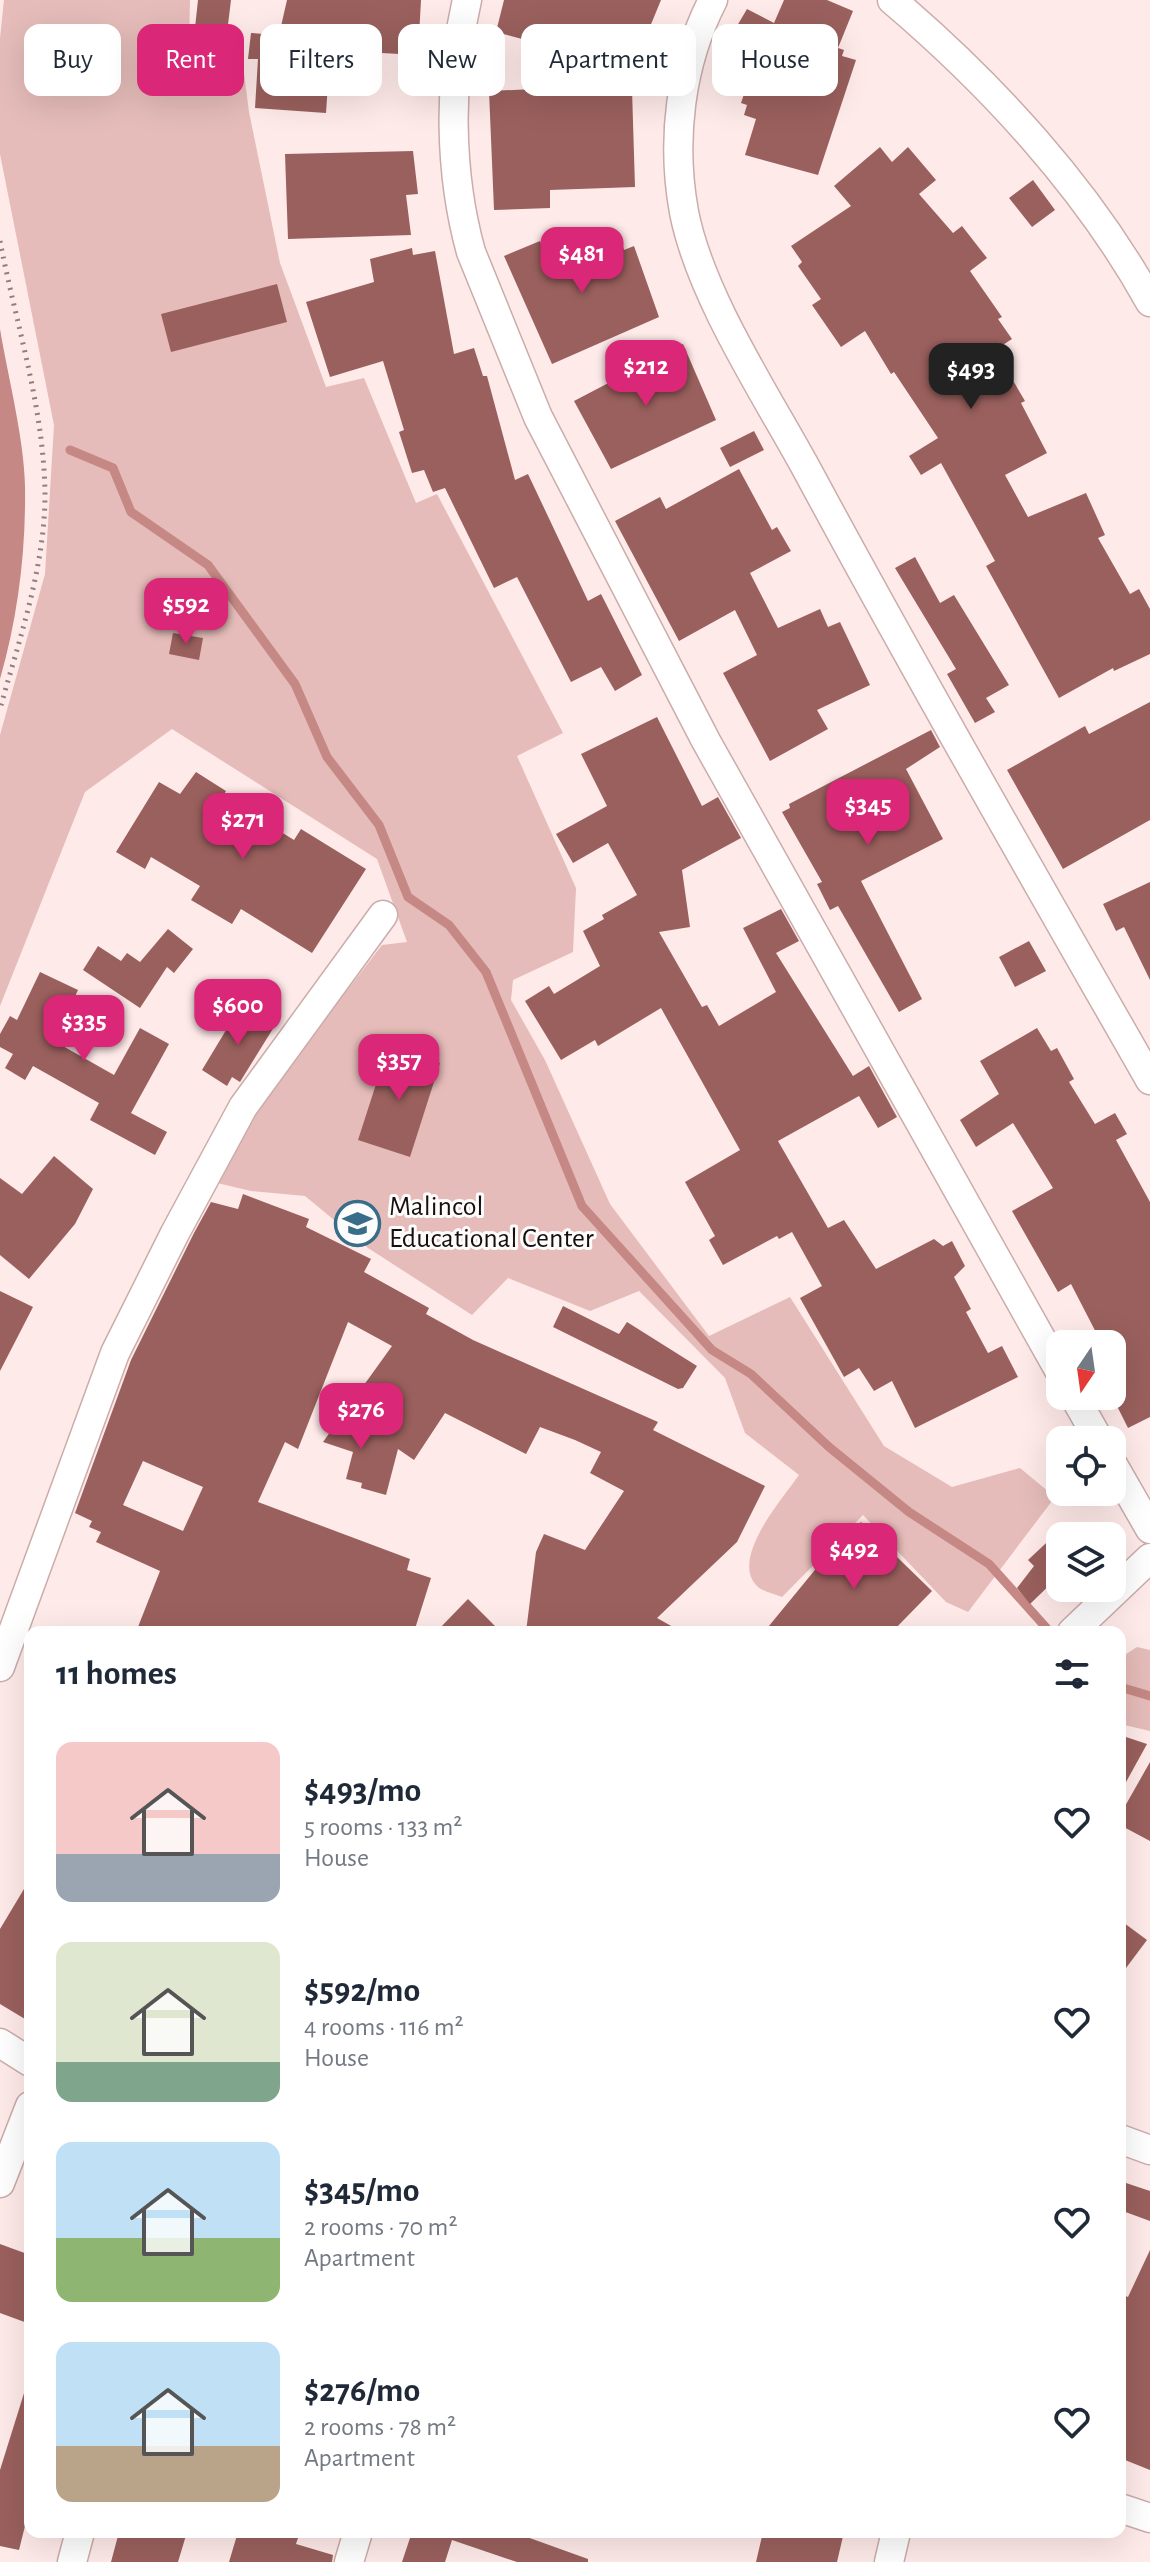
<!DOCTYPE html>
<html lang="en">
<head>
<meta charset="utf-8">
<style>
	:root { --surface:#fff; --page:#f6f6f7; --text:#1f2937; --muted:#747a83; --accent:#db2777 }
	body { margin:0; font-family:"Alegreya Sans",sans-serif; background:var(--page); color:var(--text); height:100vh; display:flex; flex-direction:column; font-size:30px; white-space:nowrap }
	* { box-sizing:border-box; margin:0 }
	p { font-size:26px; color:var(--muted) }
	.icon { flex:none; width:44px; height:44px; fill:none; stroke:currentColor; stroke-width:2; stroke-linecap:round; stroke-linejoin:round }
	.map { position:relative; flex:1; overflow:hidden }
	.drawer { position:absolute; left:24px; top:1626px; width:1102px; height:912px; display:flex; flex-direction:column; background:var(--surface); border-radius:16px; box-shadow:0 8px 32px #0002 }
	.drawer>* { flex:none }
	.hud { position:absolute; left:24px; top:24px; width:1102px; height:72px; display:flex; gap:16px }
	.needle { width:52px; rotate:193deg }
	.buttons { position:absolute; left:1046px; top:1330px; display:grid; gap:16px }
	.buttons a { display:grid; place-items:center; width:80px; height:80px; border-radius:16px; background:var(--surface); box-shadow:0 8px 32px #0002; font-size:40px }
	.price { position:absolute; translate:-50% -68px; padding:0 18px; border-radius:16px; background:var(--accent); color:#fff; font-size:26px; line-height:52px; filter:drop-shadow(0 2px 4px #0008) }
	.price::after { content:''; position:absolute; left:50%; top:48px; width:24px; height:18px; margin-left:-12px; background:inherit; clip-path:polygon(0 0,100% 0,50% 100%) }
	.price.current { background:#222; color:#fff }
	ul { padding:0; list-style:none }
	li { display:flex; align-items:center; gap:24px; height:200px; padding:0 32px }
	li span { display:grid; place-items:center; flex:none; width:224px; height:160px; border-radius:16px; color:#555 }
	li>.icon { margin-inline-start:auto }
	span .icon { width:96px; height:96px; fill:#fffc; stroke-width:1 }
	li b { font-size:34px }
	h2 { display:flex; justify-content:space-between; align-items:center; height:96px; padding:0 32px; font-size:34px }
	.chip { padding:0 28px; border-radius:16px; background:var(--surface); box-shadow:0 8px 32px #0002; font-size:28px; line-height:72px }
	.chip.current { background:var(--accent); color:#fff }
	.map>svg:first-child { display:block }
	.green { fill:#e5bcb9 }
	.water { fill:#c58884 }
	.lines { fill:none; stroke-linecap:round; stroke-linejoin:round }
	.stream { stroke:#c58884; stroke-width:9 }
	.building { fill:#9a605d; fill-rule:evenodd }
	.minor-casing { stroke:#cbacaa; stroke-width:31 }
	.path { stroke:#8f7f7f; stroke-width:5; stroke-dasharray:2 6; stroke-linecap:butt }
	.minor { stroke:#fff; stroke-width:28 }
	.labels { text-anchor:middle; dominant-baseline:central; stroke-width:6; stroke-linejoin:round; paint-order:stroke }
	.poi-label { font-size:28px; fill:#190e0e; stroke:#fcfcfc; text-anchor:start }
</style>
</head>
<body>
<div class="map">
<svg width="1150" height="2562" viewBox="0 0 1150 2562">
	<rect width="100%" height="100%" fill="#feeae9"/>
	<path class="green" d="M4,0H190L189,43L241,49L249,112L280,263L326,387L364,378L416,503L437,494L563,733L517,756L576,888L573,952L513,980L511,1000L545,1060L610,1204L709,1336L790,1297L884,1446L952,1487L1020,1468L1055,1497L968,1612L946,1602L863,1515L782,1597C775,1594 764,1592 758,1587C728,1560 783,1498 799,1475L745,1433L725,1378L639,1291L590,1311L508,1278L472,1315L368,1248L305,1196L251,1191L213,1182L247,1120L382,945L407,942L377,859L172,729L85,792L0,1006V735L45,574L54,425L0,154V38Z
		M1137,1647L1150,1650V1731L1120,1724V1658Z"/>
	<path class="water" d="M0,329C8,377 24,438 25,486C26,551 18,617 0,679Z"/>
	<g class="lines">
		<path class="stream" d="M70,450L113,468L131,512L208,565L295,684L327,757L379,825L408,897L449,925L486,972L582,1206L712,1350L751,1374L829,1447L909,1512L989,1564L1050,1632
			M1120,1687L1150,1696"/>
	</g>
	<path class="building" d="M198,0H231L226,41L194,37Z
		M287,0H421L418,55L345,51L343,70L329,69L326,113L255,108L258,59H248L251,33L279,35Z
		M504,0H661L633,68L538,29L537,43L496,32Z
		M784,0H827L853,11L838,48L844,50L842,56L856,60L818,175L745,155L756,119L744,115L747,105L741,103L760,46L734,31L747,9L774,23Z
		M534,89V92L632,89L635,187L550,190V208L494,210L489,91Z
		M880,147L892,162L908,147L936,180L919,194L953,233L962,226L987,258L970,271L1002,317L998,319L1012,339L995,350L1025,401L1021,403L1047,453L1005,475L1028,517L1086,493L1105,535L1098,538L1130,594L1139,589L1150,609V654L1114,671L1113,668L1059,698L986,566L995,561L941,463L921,475L909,456L938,438L894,372L891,374L865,331L841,347L812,305L821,299L798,266L802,262L791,246L851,206L834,186Z
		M413,151L418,194L406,195L411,235L288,239L285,154Z
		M1033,180L1055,210L1032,227L1009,198Z
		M620,238L624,250L634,246L659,317L552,364L504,256L540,241L549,263Z
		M412,248L413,255L435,251L454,354L474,348L483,376H487L515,480L528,474L588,601L601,594L642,675L615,691L601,667L571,682L517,577L494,588L445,488L433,492L424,470L412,473L399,432L404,430L383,361L330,377L306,302L374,282L370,259Z
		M277,284L287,322L171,352L161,314Z
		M683,344L716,420L611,469L574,401Z
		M754,431L764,450L730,467L720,448Z
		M739,469L772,530L777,527L791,551L750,573L778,628L820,609L828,627L840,622L870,685L817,710L828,729L770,761L723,673L757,655L735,610L679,641L615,521L660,497L666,509Z
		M915,557L940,603L954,595L1009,685L986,698L995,712L975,723L947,674L956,669L895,568Z
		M173,633L203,638L199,660L169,654Z
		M1150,702V820L1063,869L1007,770L1085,726L1089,734Z
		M657,717L702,806L718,797L741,838L682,870L690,927L659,932L702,1007L707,1005L719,1026L776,992L743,928L781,909L799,941L776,953L853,1076L869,1066L897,1117L878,1128L859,1096L778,1141L828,1228L844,1220L876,1269L934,1239L943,1246L952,1241L965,1266L954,1277L971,1309L966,1312L988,1353L1002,1346L1018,1377L915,1428L892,1381L874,1391L859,1368L844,1377L800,1298L822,1286L792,1232L779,1239L777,1236L723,1265L709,1240L715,1236L685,1182L740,1150L661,1008L598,1046L595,1040L561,1060L525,1001L549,986L554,994L600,966L583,931L604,919L602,915L637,895L608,843L573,863L556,834L607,806L581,754Z
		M931,730L940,747L906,769L943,839L861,881L922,999L899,1012L838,906L830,910L817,884L822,882L782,812L790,808L789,804Z
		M196,772L226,791L223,796L294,840L301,829L366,869L312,953L241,909L232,924L191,900L200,886L151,857L145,869L116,852L159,782L180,794Z
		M1150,882V980L1124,927L1116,931L1103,904Z
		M168,929L193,949L174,973L167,967L140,1008L83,970L98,946L121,961L127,953L140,962Z
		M1029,941L1046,971L1015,987L999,957Z
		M40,972L78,990L54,1041L114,1075L140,1028L169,1044L131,1113L167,1132L155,1155L90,1120L99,1103L33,1066L25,1080L5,1068L13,1054L0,1047V1034L10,1016L17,1020Z
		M240,1007L274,1027L240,1082L232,1077L227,1086L202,1070Z
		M1037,1028L1051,1051L1057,1048L1074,1079L1069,1082L1095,1124L1115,1113L1127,1134L1116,1140L1150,1202V1417L1128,1428L1112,1396V1344H1102L1071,1284L1058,1292L1012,1211L1053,1188L1013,1123L976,1147L960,1120L999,1094L980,1061Z
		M388,1047L440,1063L410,1157L358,1140Z
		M54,1156L93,1189L75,1224L29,1279L0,1255V1178L22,1194Z
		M243,1194L309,1219L306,1227L371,1259L364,1272L429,1308L426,1314L473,1340L658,1422L653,1430L765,1486L737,1542L657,1618L682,1632H526L536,1552L544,1534L585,1550L624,1491L590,1473L601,1452L575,1440L540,1427L526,1454L445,1413L414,1460L398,1449L386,1495L361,1488L362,1483L346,1479L353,1452L323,1442L392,1346L348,1322L298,1449L285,1442L258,1502L410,1559L407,1570L431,1578L414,1632H136L160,1571L96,1542L101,1532L89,1527L92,1521L75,1513L131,1360L194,1233L211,1202L238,1209ZM143,1461L203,1487L183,1531L123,1505Z
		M0,1291L33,1307L0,1371Z
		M563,1306L619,1334L627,1322L697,1366L683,1388L678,1389L553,1327Z
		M861,1522L932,1591L892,1632H764L819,1565Z
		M1060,1530V1575L1030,1604L1017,1588L1034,1566L1028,1560Z
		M468,1599L501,1632H436Z
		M1120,1735L1147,1744L1120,1793Z
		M1150,1762V1841L1120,1825V1815Z
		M30,1879V2022L0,2004V1929Z
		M1120,1920L1147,1940L1120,1976Z
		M1120,2181L1150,2191V2221L1120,2210Z
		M0,2244L30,2255V2324L0,2313Z
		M1150,2250V2470L1120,2458V2294L1128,2297Z
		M25,2390L30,2391V2506L19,2550L0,2546V2470Z
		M119,2532H187L178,2562H111Z
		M238,2532H300L296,2544L333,2555L332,2562H229Z
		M412,2532H513L588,2559V2562H517L452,2540L445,2562H402Z
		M763,2532H844L837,2562H756Z"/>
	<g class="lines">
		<defs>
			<path id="minor" d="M467,0C448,80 449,173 471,252L538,417L706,741L1060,1372
				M713,0C680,64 671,141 684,212C700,295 765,393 806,468C917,674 1034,877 1150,1080
				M892,0C991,84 1087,188 1150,302
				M1074,1396L1099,1440
				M1112,1463L1150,1529
				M1072,1632L1150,1558
				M0,1667L115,1353L175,1233L243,1107L383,915
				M0,2043L30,2062
				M1120,2139L1150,2150
				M0,2183L30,2106
				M1120,2508L1150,2518
				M72,2562L80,2532
				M349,2562L358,2532
				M889,2562L896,2532"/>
		</defs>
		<use href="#minor" class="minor-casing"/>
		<path class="path" d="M0,241C16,324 44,408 45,494C45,567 19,640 0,709"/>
		<use href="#minor" class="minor"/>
	</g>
	<defs>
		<symbol id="school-ring" viewBox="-11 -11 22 22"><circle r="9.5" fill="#fcfcfc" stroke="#376d89" stroke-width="1.5"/><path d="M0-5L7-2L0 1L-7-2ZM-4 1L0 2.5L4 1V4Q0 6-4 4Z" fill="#376d89"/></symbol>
	</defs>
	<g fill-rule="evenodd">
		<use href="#school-ring" x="332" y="1198" width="51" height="51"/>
	</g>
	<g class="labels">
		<g class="poi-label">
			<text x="389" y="1207">Malincol<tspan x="389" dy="32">Educational Center</tspan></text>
		</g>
	</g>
</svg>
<div class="buttons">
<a><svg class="needle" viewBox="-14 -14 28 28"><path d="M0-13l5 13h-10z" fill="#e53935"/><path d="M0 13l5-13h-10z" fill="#747a83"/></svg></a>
<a><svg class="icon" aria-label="locate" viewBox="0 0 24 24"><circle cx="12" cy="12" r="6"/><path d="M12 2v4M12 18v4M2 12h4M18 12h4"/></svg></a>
<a><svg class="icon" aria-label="layers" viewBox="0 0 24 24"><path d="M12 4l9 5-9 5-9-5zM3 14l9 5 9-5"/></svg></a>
</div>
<b class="price" style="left:582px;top:295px">$481</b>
<b class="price" style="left:646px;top:408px">$212</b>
<b class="price current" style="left:971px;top:411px">$493</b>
<b class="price" style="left:186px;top:646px">$592</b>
<b class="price" style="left:868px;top:847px">$345</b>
<b class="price" style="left:243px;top:861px">$271</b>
<b class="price" style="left:238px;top:1047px">$600</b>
<b class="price" style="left:84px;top:1063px">$335</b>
<b class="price" style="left:399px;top:1102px">$357</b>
<b class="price" style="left:361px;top:1451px">$276</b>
<b class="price" style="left:854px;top:1591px">$492</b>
<div class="hud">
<a class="chip">Buy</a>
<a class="chip current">Rent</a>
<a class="chip">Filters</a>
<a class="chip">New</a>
<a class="chip">Apartment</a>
<a class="chip">House</a>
</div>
<section class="drawer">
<h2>11 homes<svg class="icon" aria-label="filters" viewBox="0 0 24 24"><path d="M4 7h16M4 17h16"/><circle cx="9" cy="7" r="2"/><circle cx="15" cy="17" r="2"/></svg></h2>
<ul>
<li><span style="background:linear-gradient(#f6c9c9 70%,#9aa5b1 0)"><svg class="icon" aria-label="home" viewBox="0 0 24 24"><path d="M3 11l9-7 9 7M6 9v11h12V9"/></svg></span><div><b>$493/mo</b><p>5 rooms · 133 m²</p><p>House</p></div><svg class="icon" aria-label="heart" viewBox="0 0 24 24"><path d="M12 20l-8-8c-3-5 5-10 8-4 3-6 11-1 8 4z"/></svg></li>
<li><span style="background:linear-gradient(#dfe7d0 75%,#7fa58c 0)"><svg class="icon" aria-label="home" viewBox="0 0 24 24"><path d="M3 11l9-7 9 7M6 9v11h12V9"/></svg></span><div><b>$592/mo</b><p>4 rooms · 116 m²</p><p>House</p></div><svg class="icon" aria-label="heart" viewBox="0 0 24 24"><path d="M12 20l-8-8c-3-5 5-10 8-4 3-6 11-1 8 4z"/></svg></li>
<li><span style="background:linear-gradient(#bfe0f5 60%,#8fb573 0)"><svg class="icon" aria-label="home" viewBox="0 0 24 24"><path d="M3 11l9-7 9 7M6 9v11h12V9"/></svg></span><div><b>$345/mo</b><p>2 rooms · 70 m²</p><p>Apartment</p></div><svg class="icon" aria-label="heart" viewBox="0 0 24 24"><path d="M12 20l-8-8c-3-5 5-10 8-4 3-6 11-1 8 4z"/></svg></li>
<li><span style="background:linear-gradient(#bfe0f5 65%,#b9a48a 0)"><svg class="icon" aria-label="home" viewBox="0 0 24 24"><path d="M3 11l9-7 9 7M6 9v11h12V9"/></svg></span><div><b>$276/mo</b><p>2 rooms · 78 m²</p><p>Apartment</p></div><svg class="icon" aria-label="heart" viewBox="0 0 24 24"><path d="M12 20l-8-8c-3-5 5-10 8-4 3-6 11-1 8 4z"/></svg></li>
</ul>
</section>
</div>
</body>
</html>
